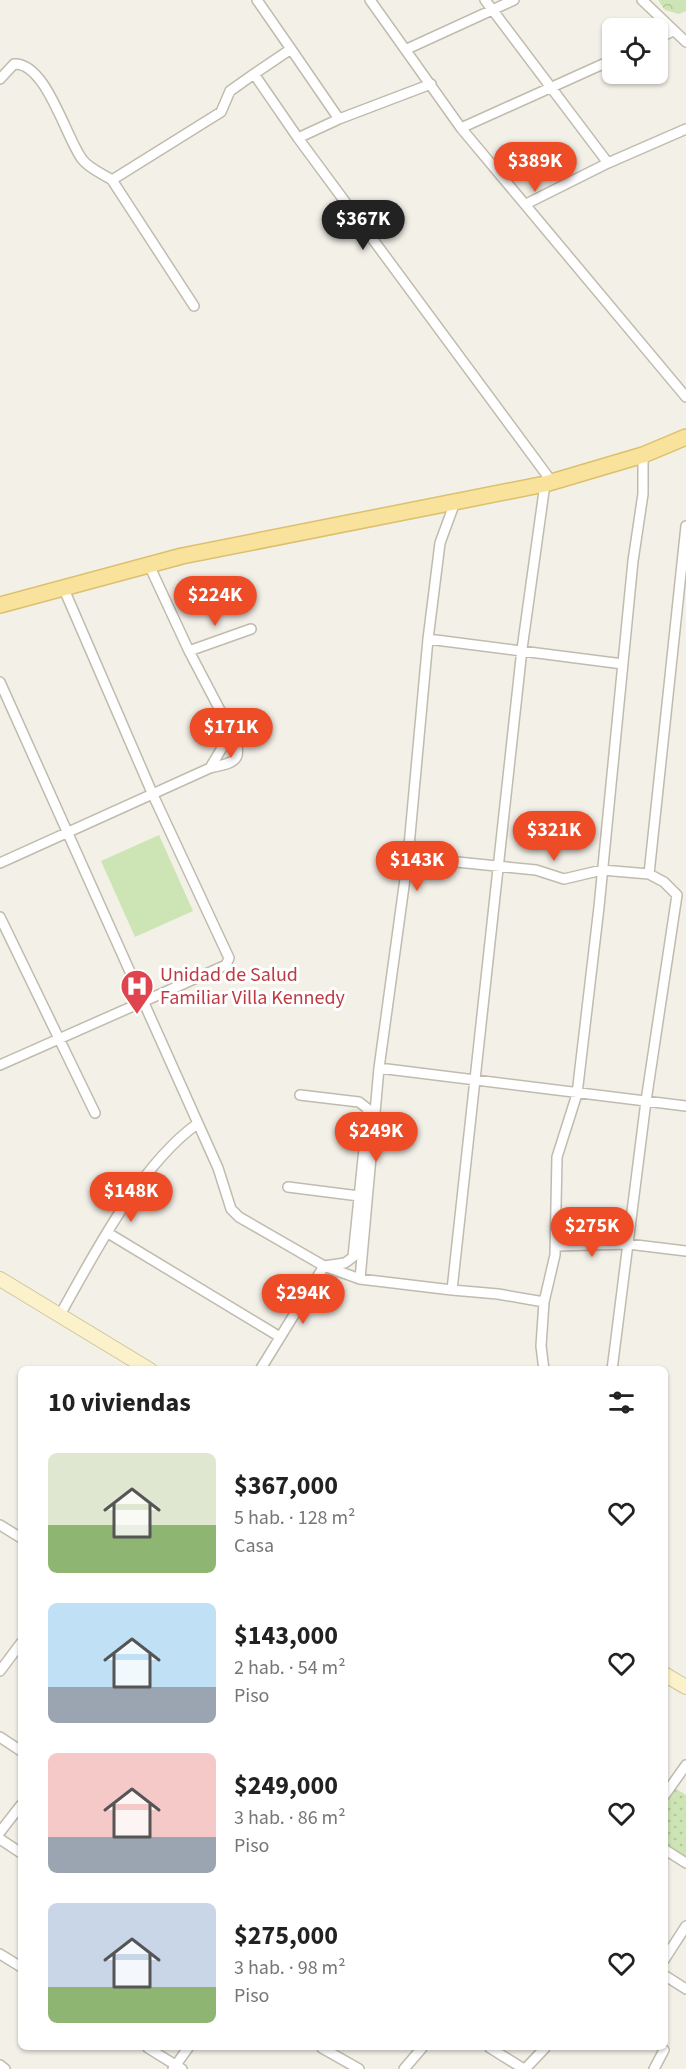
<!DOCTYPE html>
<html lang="es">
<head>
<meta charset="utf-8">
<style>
	:root { --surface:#fff; --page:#f6f6f6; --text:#222; --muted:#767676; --accent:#ed4c26 }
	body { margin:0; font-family:"Source Sans 3",sans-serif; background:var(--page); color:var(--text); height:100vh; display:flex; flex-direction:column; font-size:22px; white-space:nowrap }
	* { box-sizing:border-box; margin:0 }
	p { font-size:20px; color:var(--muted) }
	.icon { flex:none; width:33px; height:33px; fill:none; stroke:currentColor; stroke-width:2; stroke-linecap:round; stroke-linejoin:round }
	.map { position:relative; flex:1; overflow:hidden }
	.sheet { position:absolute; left:18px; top:1366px; width:650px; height:684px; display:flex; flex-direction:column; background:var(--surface); border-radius:9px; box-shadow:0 2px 4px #0004 }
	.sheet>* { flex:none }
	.controls { position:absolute; left:602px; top:18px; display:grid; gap:12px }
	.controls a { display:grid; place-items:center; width:66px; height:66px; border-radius:9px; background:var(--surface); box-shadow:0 2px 4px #0004; font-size:30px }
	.price { position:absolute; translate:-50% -51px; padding:0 14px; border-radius:21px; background:var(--accent); color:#fff; font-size:20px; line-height:39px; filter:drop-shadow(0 2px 3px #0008) }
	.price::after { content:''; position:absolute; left:50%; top:36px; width:18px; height:14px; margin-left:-9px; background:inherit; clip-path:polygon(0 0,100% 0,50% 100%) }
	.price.active { background:#222; color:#fff }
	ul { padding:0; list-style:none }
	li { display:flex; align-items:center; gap:18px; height:150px; padding:0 30px }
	li span { display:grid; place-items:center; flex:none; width:168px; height:120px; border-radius:9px; color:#555 }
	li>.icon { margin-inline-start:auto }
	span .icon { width:72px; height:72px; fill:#fffc; stroke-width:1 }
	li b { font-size:26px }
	h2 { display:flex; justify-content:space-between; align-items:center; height:72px; padding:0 30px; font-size:26px }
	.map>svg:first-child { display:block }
	.green { fill:#cde5b4 }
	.forest { fill:url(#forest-crowns) }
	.park { fill:url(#park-dots) }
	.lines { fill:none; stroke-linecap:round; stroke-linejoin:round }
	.street-casing { stroke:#c1bbae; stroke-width:12 }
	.secondary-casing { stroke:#d0c59a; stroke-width:16 }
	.primary-casing { stroke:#dcc06d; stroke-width:18 }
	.street { stroke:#fff; stroke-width:9 }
	.secondary { stroke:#fbf1ca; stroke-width:14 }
	.primary { stroke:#f8e29c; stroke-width:15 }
	.labels { text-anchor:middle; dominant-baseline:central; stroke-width:6; stroke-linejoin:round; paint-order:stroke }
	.health-label { font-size:20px; fill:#be3a42; stroke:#fff; text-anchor:start }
</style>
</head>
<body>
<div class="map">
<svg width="686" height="2069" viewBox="0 0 686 2069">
	<defs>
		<pattern id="forest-crowns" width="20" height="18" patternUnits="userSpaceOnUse" patternTransform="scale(1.5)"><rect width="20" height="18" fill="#cde5b4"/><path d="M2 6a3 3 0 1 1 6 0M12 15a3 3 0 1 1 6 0" fill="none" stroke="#b1c69b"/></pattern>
		<pattern id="park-dots" width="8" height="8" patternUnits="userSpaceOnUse" patternTransform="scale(1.5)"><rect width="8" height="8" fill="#cde5b4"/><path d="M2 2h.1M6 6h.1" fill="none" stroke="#b1c69b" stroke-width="1.8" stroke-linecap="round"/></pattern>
	</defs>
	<rect width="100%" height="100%" fill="#f3f0e8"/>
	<path class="green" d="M159,835L193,911L135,937L101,861Z"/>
	<path class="forest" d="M658,0H686V11L679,14L665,10Z"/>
	<path class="park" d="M675,1788L686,1795V1857L665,1843V1803Z"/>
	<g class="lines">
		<defs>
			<path id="street" d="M257,0L291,49
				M370,0L461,128L686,397
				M485,0L608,163L526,204
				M642,0L686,42
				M657,39L673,31
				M407,49L514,0
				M0,79L14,64C46,62 66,138 82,159C88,168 103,174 112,180
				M431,84L339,119L298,138L552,482
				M461,128L612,60
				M298,138L254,74L291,49L339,119
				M608,163L686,129
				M194,306L112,180L221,112L230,91L254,74
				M428,639L623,664
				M189,651L251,629
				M0,682L218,1168L231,1209L239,1217L324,1266L360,1279L452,1290L522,649L545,484
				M210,768L226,741L233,735
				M408,857L536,870L564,879L602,870L649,874L664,882L677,895L646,1101L612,1370
				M0,863L210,768C233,763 245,761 233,735L189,651L149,565
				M649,874L686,526
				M0,917L95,1113
				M0,1065L226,965L229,958L153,795L63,587
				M379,1068L686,1106
				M288,1187L359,1196
				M108,1233L280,1337
				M556,1246L628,1244L686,1251
				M360,1279L379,1068L408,857L428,639L440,543L455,502
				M452,1290L498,1294L544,1302L541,1346L544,1370
				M544,1302L555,1255L557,1157L577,1094L599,907L633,561L643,494V455
				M60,1315C94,1254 140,1165 197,1124
				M260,1370L324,1266L345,1263L353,1257L368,1109L359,1102L300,1095
				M0,1525L21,1538
				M0,1671L21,1643
				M0,1737L21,1751
				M664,1796L686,1765
				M0,1832L21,1805
				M0,1839L21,1853
				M664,1849L686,1863
				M0,1954L21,1967
				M664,1960L686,1926
				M664,1975L686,1989
				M148,2048L182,2069
				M322,2048L359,2069
				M490,2048L524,2069
				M0,2065L5,2069
				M173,2069L188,2048
				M404,2069L422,2048
				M525,2069L545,2048
				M654,2069L664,2050"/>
			<path id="secondary" d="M0,1279L150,1370
				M664,1674L686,1687"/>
			<path id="primary" d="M0,605L182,556L545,484L643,455L686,437"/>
		</defs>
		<use href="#street" class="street-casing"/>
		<use href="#secondary" class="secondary-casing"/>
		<use href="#primary" class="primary-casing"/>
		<use href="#street" class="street"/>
		<use href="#secondary" class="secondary"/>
		<use href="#primary" class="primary"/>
	</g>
	<defs>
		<symbol id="hospital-pin" viewBox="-11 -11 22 30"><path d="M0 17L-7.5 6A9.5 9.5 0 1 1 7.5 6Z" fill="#e0444e" stroke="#fff"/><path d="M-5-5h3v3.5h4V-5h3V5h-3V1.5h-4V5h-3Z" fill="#fff"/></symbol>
	</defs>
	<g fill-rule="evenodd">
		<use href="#hospital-pin" x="118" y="967" width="38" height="52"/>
	</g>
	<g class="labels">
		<g class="health-label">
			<text x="160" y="975">Unidad de Salud<tspan x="160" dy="23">Familiar Villa Kennedy</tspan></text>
		</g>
	</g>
</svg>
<div class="controls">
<a><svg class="icon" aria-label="locate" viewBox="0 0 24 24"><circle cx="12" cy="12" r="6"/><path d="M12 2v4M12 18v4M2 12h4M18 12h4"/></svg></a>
</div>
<b class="price" style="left:535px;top:193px">$389K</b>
<b class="price active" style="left:363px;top:251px">$367K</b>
<b class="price" style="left:215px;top:627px">$224K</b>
<b class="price" style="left:231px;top:759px">$171K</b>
<b class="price" style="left:554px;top:862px">$321K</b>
<b class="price" style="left:417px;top:892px">$143K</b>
<b class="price" style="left:376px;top:1163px">$249K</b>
<b class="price" style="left:131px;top:1223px">$148K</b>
<b class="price" style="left:592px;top:1258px">$275K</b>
<b class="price" style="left:303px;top:1325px">$294K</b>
<section class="sheet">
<h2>10 viviendas<svg class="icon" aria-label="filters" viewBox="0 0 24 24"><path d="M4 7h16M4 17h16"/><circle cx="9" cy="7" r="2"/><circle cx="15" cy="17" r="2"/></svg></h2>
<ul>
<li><span style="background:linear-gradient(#dfe7d0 60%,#8fb573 0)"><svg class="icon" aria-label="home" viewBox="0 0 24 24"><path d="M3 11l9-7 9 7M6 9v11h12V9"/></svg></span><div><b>$367,000</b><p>5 hab. · 128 m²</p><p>Casa</p></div><svg class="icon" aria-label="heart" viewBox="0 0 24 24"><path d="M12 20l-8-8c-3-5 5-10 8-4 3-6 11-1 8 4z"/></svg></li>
<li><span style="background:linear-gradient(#bfe0f5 70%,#9aa5b1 0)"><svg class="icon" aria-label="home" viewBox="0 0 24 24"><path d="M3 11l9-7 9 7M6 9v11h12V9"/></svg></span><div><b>$143,000</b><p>2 hab. · 54 m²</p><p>Piso</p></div><svg class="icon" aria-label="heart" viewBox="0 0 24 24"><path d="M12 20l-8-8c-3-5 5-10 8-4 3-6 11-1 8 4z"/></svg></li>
<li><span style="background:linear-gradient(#f6c9c9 70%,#9aa5b1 0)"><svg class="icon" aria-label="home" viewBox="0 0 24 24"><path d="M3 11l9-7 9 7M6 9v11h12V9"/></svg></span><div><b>$249,000</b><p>3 hab. · 86 m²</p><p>Piso</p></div><svg class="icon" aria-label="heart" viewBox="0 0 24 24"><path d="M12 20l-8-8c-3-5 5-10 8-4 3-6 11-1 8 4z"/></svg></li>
<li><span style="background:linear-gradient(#c9d6e8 70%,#8fb573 0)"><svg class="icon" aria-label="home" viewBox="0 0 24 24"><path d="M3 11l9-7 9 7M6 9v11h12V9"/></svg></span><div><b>$275,000</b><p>3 hab. · 98 m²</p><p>Piso</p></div><svg class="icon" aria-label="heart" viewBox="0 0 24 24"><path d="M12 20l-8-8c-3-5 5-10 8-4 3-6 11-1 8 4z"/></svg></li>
</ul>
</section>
</div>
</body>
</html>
